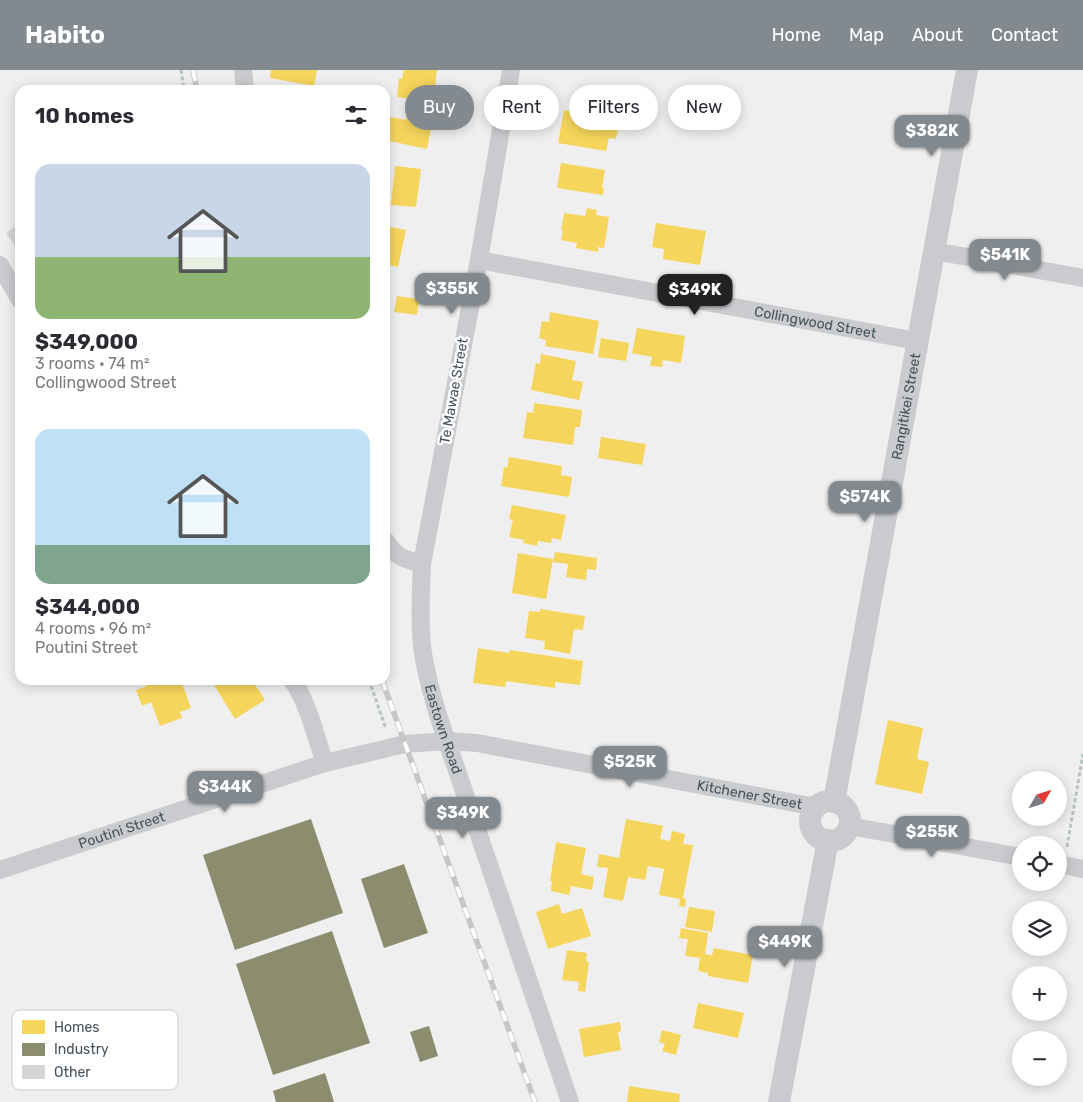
<!DOCTYPE html>
<html lang="en">
<head>
<meta charset="utf-8">
<style>
	:root { --surface:#fff; --page:#f2f2f3; --text:#2b2b33; --muted:#7c7c81; --accent:#82898f }
	body { margin:0; font-family:Rubik,sans-serif; background:var(--page); color:var(--text); height:100vh; display:flex; flex-direction:column; font-size:19px; white-space:nowrap }
	* { box-sizing:border-box; margin:0 }
	p { font-size:16px; color:var(--muted) }
	.icon { flex:none; width:28px; height:28px; fill:none; stroke:currentColor; stroke-width:2; stroke-linecap:round; stroke-linejoin:round }
	.map { position:relative; flex:1; overflow:hidden }
	.panel { position:absolute; left:15px; top:15px; width:375px; height:600px; display:flex; flex-direction:column; background:var(--surface); border-radius:15px; box-shadow:0 2px 12px #0003 }
	.panel>* { flex:none }
	.guide { position:absolute; left:405px; top:15px; width:475px; height:45px; display:flex; gap:10px }
	.needle { width:32px; rotate:51deg }
	.fabs { position:absolute; left:1012px; top:701px; display:grid; gap:10px }
	.fabs a { display:grid; place-items:center; width:55px; height:55px; border-radius:50%; background:var(--surface); box-shadow:0 2px 12px #0003; font-size:25px }
	.price { position:absolute; translate:-50% -42px; padding:0 11px; border-radius:10px; background:var(--accent); color:#fff; font-size:16px; line-height:32px; filter:drop-shadow(0 1px 2px #0008) }
	.price::after { content:''; position:absolute; left:50%; top:30px; width:15px; height:11px; margin-left:-8px; background:inherit; clip-path:polygon(0 0,100% 0,50% 100%) }
	.price.on { background:#222; color:#fff }
	ul { padding:0; list-style:none }
	li { display:grid; align-content:center; gap:10px; height:265px; padding:0 20px }
	li span { display:grid; place-items:center; height:155px; border-radius:15px; color:#555 }
	li>.icon { margin-inline-start:auto }
	span .icon { width:90px; height:90px; fill:#fffc; stroke-width:1 }
	li b { font-size:21px }
	h2 { display:flex; justify-content:space-between; align-items:center; height:60px; padding:0 20px; font-size:21px }
	.chip { padding:0 18px; border-radius:22px; background:var(--surface); box-shadow:0 2px 12px #0003; font-size:18px; line-height:45px }
	.chip.on { background:var(--accent); color:#fff }
	header { display:flex; align-items:center; gap:30px; box-sizing:border-box; height:70px; padding:0 25px; background:var(--accent); color:#fff }
	header strong { font-size:24px }
	nav { display:flex; gap:28px; margin-inline-start:auto; font-size:18px }
	.map>svg:first-child { display:block }
	.homes { fill:#f6d55c }
	.industry { fill:#8c8c6e }
	.building { fill:#d6d6d8 }
	.lines { fill:none; stroke-linecap:round; stroke-linejoin:round }
	.path { stroke:#b7c4bf; stroke-width:3; stroke-dasharray:4 2.5; stroke-linecap:butt }
	.minor { stroke:#c9cbce; stroke-width:18 }
	.tertiary { stroke:#c9cbce; stroke-width:22 }
	.rail-casing { stroke:#c4c6c8; stroke-width:5.5 }
	.rail { stroke:#fff; stroke-width:4; stroke-dasharray:11; stroke-linecap:butt }
	.labels { text-anchor:middle; dominant-baseline:central; stroke-width:5; stroke-linejoin:round; paint-order:stroke }
	.street-label { font-size:14px; fill:#46525c; stroke:#fff }
	.key { fill:#fff; stroke:#c8cbce; stroke-width:1 }
	.key-label { font-size:14px; fill:#46525c }
</style>
</head>
<body>
<header>
<strong>Habito</strong>
<nav><a>Home</a><a>Map</a><a>About</a><a>Contact</a></nav>
</header>
<div class="map">
<svg width="1083" height="1032" viewBox="0 0 1083 1032">
	<rect width="100%" height="100%" fill="#f0efef"/>
	<path class="homes" d="M271,0H317L314,16L270,8Z
		M404,0H437L433,32L397,27L399,8L402,9Z
		M564,40L620,49L616,69L609,68L606,81L558,73Z
		M407,41L433,47L427,79L385,70L390,47L406,50Z
		M561,93L605,100L602,118H604L603,125L557,118Z
		M395,96L421,99L416,137L391,135Z
		M587,138L597,140L596,145L609,147L604,178L598,177V182L576,178L577,173L561,170L563,160H561L564,143L585,146Z
		M656,153L706,161L700,195L663,189L664,179L652,177Z
		M385,156L406,160L398,197L385,194Z
		M397,226L419,229L417,245L394,242Z
		M550,242L599,251L593,284L545,276L546,270L539,268L542,251L549,252Z
		M637,258L685,266L681,293L663,290L662,297L650,296L652,287L632,283Z
		M601,268L629,273L626,291L598,287Z
		M541,284L576,291L572,310L583,312L579,330L531,320L536,293L540,294Z
		M534,333L582,340L580,357H575L573,375L523,368L527,342L533,343Z
		M601,367L646,374L642,395L598,388Z
		M509,387L562,396L561,405L572,407L569,427L501,416L504,397L507,398Z
		M512,435L566,445L561,470L552,468L551,473L538,471L537,476L523,473L524,470L509,467L513,450L509,449Z
		M555,482L597,488L596,500L587,499L586,510L566,507L568,494L553,492Z
		M518,483L553,489L546,529L512,523Z
		M540,539L585,546L583,560L574,559L570,584L544,579L545,571L525,568L529,541L540,542Z
		M478,578L509,583L510,580L583,591L580,615L555,612V618L506,611L505,617L473,613Z
		M147,610H181L191,638L180,642L182,648L160,656L151,632L142,636L136,620L147,616L145,611Z
		M211,610H252L265,630L235,649Z
		M888,650L923,658L917,689L929,692L922,724L875,714Z
		M626,749L663,756L660,769L670,771L672,761L685,764L683,774L693,775L683,828L686,829L685,837L679,836L680,829L659,825L664,799L648,796L645,810L628,807L623,831L603,827L608,798L597,797L599,784L619,788Z
		M556,772L586,778L581,804L594,807L592,820L571,816L569,825L551,821L552,811H550Z
		M559,834L562,844L582,838L591,866L548,879L536,842Z
		M689,837L715,841L712,862L685,857Z
		M681,858L708,863L705,884L712,885L714,878L753,885L748,913L708,906V903L698,901L700,888L685,886L688,869L679,868Z
		M567,880L587,883L586,891L589,892L585,922L578,921L579,912L562,910Z
		M698,933L744,943L738,968L693,958Z
		M620,952L621,961L618,962L621,980L584,987L579,959Z
		M662,960L681,965L676,985L662,981L665,974L659,972Z
		M629,1016L680,1024L679,1032H627Z"/>
	<path class="industry" d="M311,749L343,843L235,880L203,785Z
		M404,794L428,863L384,878L361,809Z
		M332,861L370,973L273,1005L236,894Z
		M429,956L438,986L420,992L410,962Z
		M325,1003L334,1032H276L273,1021Z"/>
	<path class="building" d="M20,153V183L6,163Z"/>
	<g class="lines">
		<path class="path" d="M181,0L184,20
			M369,610L386,659
			M1067,777L1083,684"/>
		<g class="minor">
			<path d="M243,0L245,20"/>
			<path id="s1" d="M511,0L479,190L422,494C421,522 419,549 422,576C425,601 432,625 439,648L570,1032"/>
			<path d="M934,181L1083,208"/>
			<path id="s2" d="M479,190L917,271"/>
			<path d="M0,195L20,230"/>
			<path d="M385,470C396,487 403,489 422,494"/>
			<path d="M292,610C309,634 315,666 325,693"/>
			<path d="M849,756L1021,787"/>
			<path d="M1059,794L1083,799"/>
			<path id="s3" d="M0,800L325,693L405,674L447,671L477,673L816,737"/>
		</g>
		<g class="tertiary">
			<circle cx="830" cy="751" r="20"/>
			<path id="s4" d="M834,732L967,0"/>
			<path d="M779,1032L828,770"/>
		</g>
		<defs>
			<path id="rail" d="M193,0L197,20
				M382,610L535,1032"/>
		</defs>
		<use href="#rail" class="rail-casing"/>
		<use href="#rail" class="rail"/>
	</g>
	<g class="labels">
		<g class="street-label">
			<text stroke="none"><textPath href="#s2" startOffset="342">Collingwood Street</textPath></text>
			<text transform="translate(454 321) rotate(-80)">Te Mawae Street</text>
			<text stroke="none"><textPath href="#s4" startOffset="402">Rangitikei Street</textPath></text>
			<text stroke="none"><textPath href="#s1" startOffset="670">Eastown Road</textPath></text>
			<text stroke="none"><textPath href="#s3" startOffset="774">Kitchener Street</textPath></text>
			<text stroke="none"><textPath href="#s3" startOffset="128">Poutini Street</textPath></text>
		</g>
	</g>
	<rect x="12" y="940" width="166" height="80" rx="8" class="key"/>
	<rect x="22" y="950" width="23" height="14" fill="#f6d55c"/>
	<rect x="22" y="973" width="23" height="13" fill="#8c8c6e"/>
	<rect x="22" y="995" width="23" height="14" fill="#d6d6d8"/>
	<g class="key-label">
		<text x="54" y="962">Homes</text>
		<text x="54" y="984">Industry</text>
		<text x="54" y="1007">Other</text>
	</g>
</svg>
<div class="fabs">
<a><svg class="needle" viewBox="-14 -14 28 28"><path d="M0-13l5 13h-10z" fill="#e53935"/><path d="M0 13l5-13h-10z" fill="#7c7c81"/></svg></a>
<a><svg class="icon" aria-label="locate" viewBox="0 0 24 24"><circle cx="12" cy="12" r="6"/><path d="M12 2v4M12 18v4M2 12h4M18 12h4"/></svg></a>
<a><svg class="icon" aria-label="layers" viewBox="0 0 24 24"><path d="M12 4l9 5-9 5-9-5zM3 14l9 5 9-5"/></svg></a>
<a>+</a>
<a>−</a>
</div>
<b class="price" style="left:932px;top:87px">$382K</b>
<b class="price" style="left:1005px;top:211px">$541K</b>
<b class="price" style="left:452px;top:245px">$355K</b>
<b class="price on" style="left:695px;top:246px">$349K</b>
<b class="price" style="left:865px;top:453px">$574K</b>
<b class="price" style="left:630px;top:718px">$525K</b>
<b class="price" style="left:225px;top:743px">$344K</b>
<b class="price" style="left:463px;top:769px">$349K</b>
<b class="price" style="left:932px;top:788px">$255K</b>
<b class="price" style="left:785px;top:898px">$449K</b>
<div class="guide">
<a class="chip on">Buy</a>
<a class="chip">Rent</a>
<a class="chip">Filters</a>
<a class="chip">New</a>
</div>
<section class="panel">
<h2>10 homes<svg class="icon" aria-label="filters" viewBox="0 0 24 24"><path d="M4 7h16M4 17h16"/><circle cx="9" cy="7" r="2"/><circle cx="15" cy="17" r="2"/></svg></h2>
<ul>
<li><span style="background:linear-gradient(#c9d6e8 60%,#8fb573 0)"><svg class="icon" aria-label="home" viewBox="0 0 24 24"><path d="M3 11l9-7 9 7M6 9v11h12V9"/></svg></span><div><b>$349,000</b><p>3 rooms · 74 m²</p><p>Collingwood Street</p></div></li>
<li><span style="background:linear-gradient(#bfe0f5 75%,#7fa58c 0)"><svg class="icon" aria-label="home" viewBox="0 0 24 24"><path d="M3 11l9-7 9 7M6 9v11h12V9"/></svg></span><div><b>$344,000</b><p>4 rooms · 96 m²</p><p>Poutini Street</p></div></li>
</ul>
</section>
</div>
</body>
</html>
